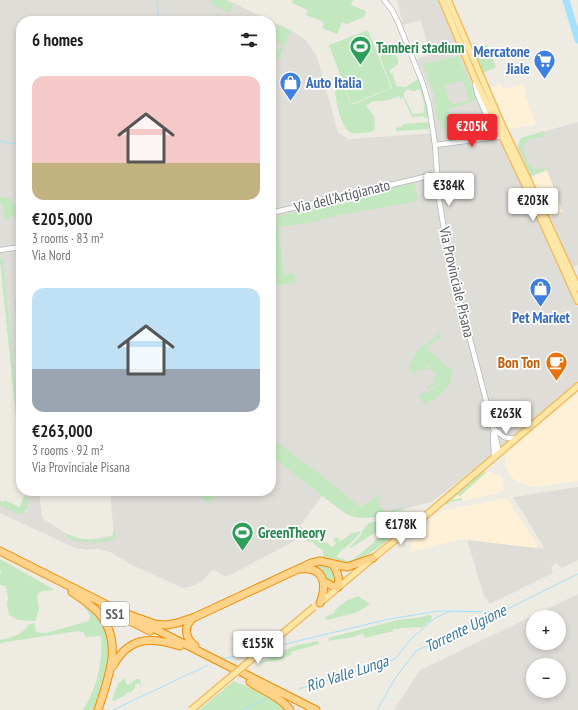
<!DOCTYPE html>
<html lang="en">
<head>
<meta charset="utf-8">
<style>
	:root { --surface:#fff; --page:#f2f2f2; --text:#202124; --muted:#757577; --accent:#ed2b31 }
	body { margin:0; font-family:"PT Sans Narrow",sans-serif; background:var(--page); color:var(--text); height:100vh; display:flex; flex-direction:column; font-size:15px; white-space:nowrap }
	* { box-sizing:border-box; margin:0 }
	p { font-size:13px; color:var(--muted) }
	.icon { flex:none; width:22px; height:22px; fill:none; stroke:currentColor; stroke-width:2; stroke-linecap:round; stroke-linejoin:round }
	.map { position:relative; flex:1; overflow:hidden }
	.details { position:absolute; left:16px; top:16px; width:260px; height:480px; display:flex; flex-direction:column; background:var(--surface); border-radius:16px; box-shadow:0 2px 6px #0003 }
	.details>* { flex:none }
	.controls { position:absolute; left:526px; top:610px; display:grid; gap:8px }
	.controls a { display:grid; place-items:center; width:40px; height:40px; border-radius:50%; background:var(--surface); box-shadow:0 2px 6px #0003; font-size:20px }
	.price { position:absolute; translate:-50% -34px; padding:0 9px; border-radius:4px; background:#fff; color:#222; font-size:13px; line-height:26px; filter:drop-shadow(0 1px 2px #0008) }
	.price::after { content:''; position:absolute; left:50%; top:24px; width:12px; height:9px; margin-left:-6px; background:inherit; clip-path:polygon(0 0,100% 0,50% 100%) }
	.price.selected { background:var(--accent); color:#fff }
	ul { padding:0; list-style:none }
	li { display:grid; align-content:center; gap:8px; height:212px; padding:0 16px }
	li span { display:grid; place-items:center; height:124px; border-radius:12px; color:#555 }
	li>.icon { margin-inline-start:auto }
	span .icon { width:72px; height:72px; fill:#fffc; stroke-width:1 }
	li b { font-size:17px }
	h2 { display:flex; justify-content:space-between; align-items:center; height:48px; padding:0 16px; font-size:17px }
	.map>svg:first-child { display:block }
	.commercial { fill:#fef1d8 }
	.industrial { fill:#dfddd8; fill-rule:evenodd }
	.green { fill:#c3e7bf; fill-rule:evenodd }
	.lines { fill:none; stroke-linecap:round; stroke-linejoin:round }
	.stream { stroke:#a3e1ff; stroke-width:1 }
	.river { stroke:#a3e1ff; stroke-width:7 }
	.highway-tunnel { stroke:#c9c8c3; stroke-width:7; stroke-dasharray:7 3.5; stroke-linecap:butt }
	.minor-casing { stroke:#b4b7bb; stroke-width:6 }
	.major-casing { stroke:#f4b756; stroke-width:8 }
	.highway-casing { stroke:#f28c00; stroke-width:9 }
	.minor { stroke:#fff; stroke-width:4.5 }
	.major { stroke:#ffe7a8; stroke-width:5.5 }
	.highway { stroke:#ffd48a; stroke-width:7 }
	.major-bridge-casing { stroke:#f4b756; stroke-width:8; stroke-linecap:butt }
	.major-bridge { stroke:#ffe7a8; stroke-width:5.5 }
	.labels { text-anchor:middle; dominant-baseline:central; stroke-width:3.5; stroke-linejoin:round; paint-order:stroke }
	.shield { fill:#fff; stroke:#8c9092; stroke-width:1 }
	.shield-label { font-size:14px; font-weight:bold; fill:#5b6064 }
	.leisure-label { font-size:15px; font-weight:bold; fill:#27864d; stroke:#fff; text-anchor:start }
	.shop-label { font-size:15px; font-weight:bold; fill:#366cbe; stroke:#fff; text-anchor:end }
	.street-label { font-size:15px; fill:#5b6064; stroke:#fff }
	.food-label { font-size:15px; font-weight:bold; fill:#c56008; stroke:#fff; text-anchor:end }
	.water-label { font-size:16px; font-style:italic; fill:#3877a1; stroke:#fff }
</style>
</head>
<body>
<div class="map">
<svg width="578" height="710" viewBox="0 0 578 710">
	<rect width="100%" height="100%" fill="#eeebe3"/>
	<path class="commercial" d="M501,84L503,89L523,84L527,101L536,124L511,129L505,124L489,88Z
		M547,170L563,212L549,218L531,177Z
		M578,390V481L534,487L517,482L514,480L505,467V458L508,449Z
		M487,471L501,476L504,487L502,492L463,501L462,499L449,502Z
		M507,498L537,545L536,548L460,539L410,552L414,534L435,515L444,510Z"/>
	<path class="industrial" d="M0,0H227L292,31L306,40L317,57L338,132L348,139L436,133L431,95L417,59L430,54L421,20L403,25L397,0H439L444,16L578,308V382L457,483L431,502L369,518L349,515L322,496L300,526L310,533L226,577L213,569L203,580L195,585L183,588L132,565L110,552L97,549L87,550L75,548L0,513V500L27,513L25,491H39L42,518L73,538L84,541L114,535L110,491H271V21H21V300H18L21,325V453L0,263Z
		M578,122V265L572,268L549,218L563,212L547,170L531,177L517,147L521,138Z
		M578,487V560L562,568L556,563L551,567L553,573L490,604L484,596L467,540L545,549L513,497Z
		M578,594V710H394L420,670ZM533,617H559V643H533ZM533,665H559V691H533Z"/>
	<path class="green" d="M212,0H225L233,4L229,13L210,4Z
		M293,0H353L351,5L366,11L364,17L347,24L342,22L337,34L322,28L324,22L306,15L308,10L292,3Z
		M280,25L291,31L278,60L271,57V48L279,51L282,44L272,39L278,26Z
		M368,30L391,88L351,104L329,45Z
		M487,45L496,67L483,73L472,49Z
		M389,49L398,58V64L389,71L391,74L394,73L393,75L396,86L406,87L418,79L426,100L428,117L425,119L424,116L412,117L403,97L400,99L399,96C391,100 383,102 373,101L366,106L374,116L375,129L371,132C366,132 357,134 352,133C341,130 336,101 335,92L337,88L341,87L345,90L351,105L392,88L380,57ZM407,89L413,91L420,89C422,96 426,106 423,113L413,114L404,97V93Z
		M458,56L478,100L449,109V120L446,121V129H441L440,121L437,120L434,94L423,64ZM463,81L469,100L452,104L451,100L448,101L445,85Z
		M427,122L429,125L428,129L396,131V128L401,127L404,124Z
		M544,131L545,136L528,140L522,147L529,164L533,169L552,168L548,170L547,169L531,176L518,147L521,138Z
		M414,182L418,201L340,215L308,223L278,227L284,274L294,273L295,283L271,286V218Z
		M0,197L10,198L21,216V219H16L13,215L9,216L10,218L5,221L2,203H0Z
		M0,258H3L21,437L18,438Z
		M21,295V299L17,300L21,338V353H20L14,302L17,297Z
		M439,333L441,334L439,339L428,346L427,351L433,353L434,356L439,359H440C442,365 447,365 451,370C453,372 452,373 452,376C450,389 436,399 424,404L423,403L422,400L419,398L420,395L424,392L427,393L438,385L440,380L435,386L428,389L426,388L435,382L434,377L439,372H432L431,368L422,361L421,363L426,365L428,370L421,371L419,367L416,373L409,371V368L417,350L426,344Z
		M271,438L326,479L360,507L382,494L378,503L384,512L403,508V510C384,515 364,523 346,514L271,456Z
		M487,472L460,496L457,495L451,500L462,498V500L449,502L448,504L445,505L449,499L480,473Z
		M193,491H219L209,504Z
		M25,496L27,497C28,504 28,511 22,514H18L0,505V501L4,503L5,500L19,507H20L23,498Z
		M398,517H404L408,520L407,526C398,529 395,535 387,541C375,550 362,558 348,566L324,559L323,555V550L317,547L312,541L308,542L306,541L311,536L310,534L314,533L321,541L328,543L330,546H333L336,543L333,540L334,538H338L340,541L346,538L350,534L360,531V533L351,543L341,551L336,557L349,561L354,559L373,543L375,540L384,535L383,532L379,530L351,548H349L361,535L362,531L370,522H377L383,524L388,520L394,521Z
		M116,529V536C107,547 78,542 66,538L68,534C83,542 93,539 110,538L113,534V530Z
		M0,559L55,590L42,591L39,593L37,596L39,609L36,620L34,621L18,620L9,615L7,604L8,599L6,586L0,585V575L1,572L0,570Z
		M325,563L335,571L336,582L334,584L330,583L308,565Z
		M358,596L370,604L358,612L327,620L325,617L335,613L334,611L346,601Z
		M88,606C91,610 96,613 99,617C119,643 102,682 95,710H83C97,688 103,662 101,636L86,637L83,632L78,631L0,643V640C11,637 22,636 28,625L34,623L36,631L40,633H46L89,621L90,615L84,607Z
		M428,615L432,616L431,620L421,628L419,627L393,629V631L365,638L363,633L353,637L329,641L328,638L398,620L422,617Z
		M318,641L319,644L291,652V655C284,658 275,663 268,661L262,664L261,662L269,658L268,657L298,645Z
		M123,678L125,680L126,683L128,685L136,679H140L141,685L138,683L135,685V688L130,693L127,692L125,695L114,701L112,700L118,683L121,682Z
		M234,681C253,689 272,697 288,710H199Z"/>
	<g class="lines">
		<path class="stream" d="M157,0L159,21
			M0,141L12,144L21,140
			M269,648L389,619L439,611L501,612
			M222,659L258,651
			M299,689L395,659L411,639L430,622L437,617L449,612
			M113,710L208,665
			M241,710L263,700
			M377,710L396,677L416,651L501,612L578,574"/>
		<path class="river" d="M566,0L578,40"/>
		<path class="highway-tunnel" d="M230,671L240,676"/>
		<defs>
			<path id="minor" d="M384,0L392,10L398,22L423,84L429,105L435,145L439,199L448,254L496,439L498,448L496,455
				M475,83L477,93L491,125L489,132L483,137
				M435,145L504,136
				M271,213L437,174
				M0,250L21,247
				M494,429L504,437L515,439
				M493,434L494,456"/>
			<path id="major" d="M442,0L475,79L536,208L578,301
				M448,0L502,125L531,186L578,288
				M321,602L373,558L418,522L578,386"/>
			<path id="highway" d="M0,551L127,615
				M300,569C325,566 327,585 320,603
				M323,581L332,586L338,587C340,578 338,572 333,565
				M72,592C81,598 91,605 99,613C124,643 108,678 98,710
				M124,613L155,624L166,625L177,623L195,617L311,563L320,561L347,567L373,558
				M120,616L150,631
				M193,618C183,627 185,638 195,646
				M147,625L234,669
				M113,666C129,636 151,637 180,646
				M243,673L316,710
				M250,682C263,691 281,697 290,710"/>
		</defs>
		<use href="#minor" class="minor-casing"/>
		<use href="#major" class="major-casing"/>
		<use href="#highway" class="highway-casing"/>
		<use href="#minor" class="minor"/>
		<use href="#major" class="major"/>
		<use href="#highway" class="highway"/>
		<defs>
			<path id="major-bridge" d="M191,710L314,607"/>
		</defs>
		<use href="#major-bridge" class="major-bridge-casing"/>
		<use href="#major-bridge" class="major-bridge"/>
	</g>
	<defs>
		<symbol id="stadium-pin" viewBox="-11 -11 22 30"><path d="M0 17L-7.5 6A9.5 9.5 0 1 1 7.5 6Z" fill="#2e9e5b" stroke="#fff"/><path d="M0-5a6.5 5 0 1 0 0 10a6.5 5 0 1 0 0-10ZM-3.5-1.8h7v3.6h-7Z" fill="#fff"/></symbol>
		<symbol id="supermarket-pin" viewBox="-11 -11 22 30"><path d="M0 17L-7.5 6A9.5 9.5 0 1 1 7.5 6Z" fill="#3f7fe0" stroke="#fff"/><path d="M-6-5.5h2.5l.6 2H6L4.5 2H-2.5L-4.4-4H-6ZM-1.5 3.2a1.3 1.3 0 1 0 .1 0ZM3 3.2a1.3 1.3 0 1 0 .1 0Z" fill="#fff"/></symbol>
		<symbol id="shop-pin" viewBox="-11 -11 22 30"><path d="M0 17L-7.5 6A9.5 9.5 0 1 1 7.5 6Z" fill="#3f7fe0" stroke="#fff"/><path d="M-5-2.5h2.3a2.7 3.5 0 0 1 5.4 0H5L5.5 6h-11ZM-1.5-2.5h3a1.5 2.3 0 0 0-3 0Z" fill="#fff"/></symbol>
		<symbol id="cafe-pin" viewBox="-11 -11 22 30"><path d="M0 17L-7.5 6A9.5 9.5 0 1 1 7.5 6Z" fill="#e8710a" stroke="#fff"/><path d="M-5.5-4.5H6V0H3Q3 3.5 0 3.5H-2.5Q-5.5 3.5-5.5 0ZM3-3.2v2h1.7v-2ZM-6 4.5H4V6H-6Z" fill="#fff"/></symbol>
	</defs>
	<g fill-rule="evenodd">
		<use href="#stadium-pin" x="348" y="34" width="25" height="34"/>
		<use href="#supermarket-pin" x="532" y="48" width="25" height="34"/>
		<use href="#shop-pin" x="278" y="70" width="25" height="34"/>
		<use href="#shop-pin" x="528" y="276" width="25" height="34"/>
		<use href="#cafe-pin" x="544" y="350" width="25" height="34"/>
		<use href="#stadium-pin" x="230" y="520" width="25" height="34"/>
	</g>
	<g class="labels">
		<rect class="shield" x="101" y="602" width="28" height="24" rx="3"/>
		<g class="shield-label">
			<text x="115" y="614">SS1</text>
		</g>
		<g class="leisure-label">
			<text x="376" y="47">Tamberi stadium</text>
			<text x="258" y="532">GreenTheory</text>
		</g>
		<g class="shop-label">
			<text x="530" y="51">Mercatone<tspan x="530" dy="17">Jiale</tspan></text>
			<text x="306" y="82" text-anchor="start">Auto Italia</text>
			<text x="541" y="317" text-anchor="middle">Pet Market</text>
		</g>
		<g class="street-label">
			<text transform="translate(342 196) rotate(-14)">Via dell'Artigianato</text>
			<text transform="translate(457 282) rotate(77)">Via Provinciale Pisana</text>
		</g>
		<g class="food-label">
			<text x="540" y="362">Bon Ton</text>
		</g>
		<g class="water-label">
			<text transform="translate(465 628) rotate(-26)">Torrente Ugione</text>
			<text transform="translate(347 673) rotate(-18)">Rio Valle Lunga</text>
		</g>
	</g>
</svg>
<div class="controls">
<a>+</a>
<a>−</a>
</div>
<b class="price selected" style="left:472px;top:148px">€205K</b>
<b class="price" style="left:449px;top:207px">€384K</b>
<b class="price" style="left:533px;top:222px">€203K</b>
<b class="price" style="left:506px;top:435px">€263K</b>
<b class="price" style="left:401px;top:546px">€178K</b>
<b class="price" style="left:258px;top:665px">€155K</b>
<section class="details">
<h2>6 homes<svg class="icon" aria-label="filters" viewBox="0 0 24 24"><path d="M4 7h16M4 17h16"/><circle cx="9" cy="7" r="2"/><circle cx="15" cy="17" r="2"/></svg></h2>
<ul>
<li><span style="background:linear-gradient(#f6c9c9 70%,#c2b280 0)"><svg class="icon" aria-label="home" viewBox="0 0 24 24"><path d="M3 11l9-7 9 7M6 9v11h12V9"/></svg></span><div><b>€205,000</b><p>3 rooms · 83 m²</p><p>Via Nord</p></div></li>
<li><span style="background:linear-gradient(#bfe0f5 65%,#9aa5b1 0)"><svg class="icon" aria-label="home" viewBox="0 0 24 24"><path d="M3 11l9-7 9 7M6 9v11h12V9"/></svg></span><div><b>€263,000</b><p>3 rooms · 92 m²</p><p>Via Provinciale Pisana</p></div></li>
</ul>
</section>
</div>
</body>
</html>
